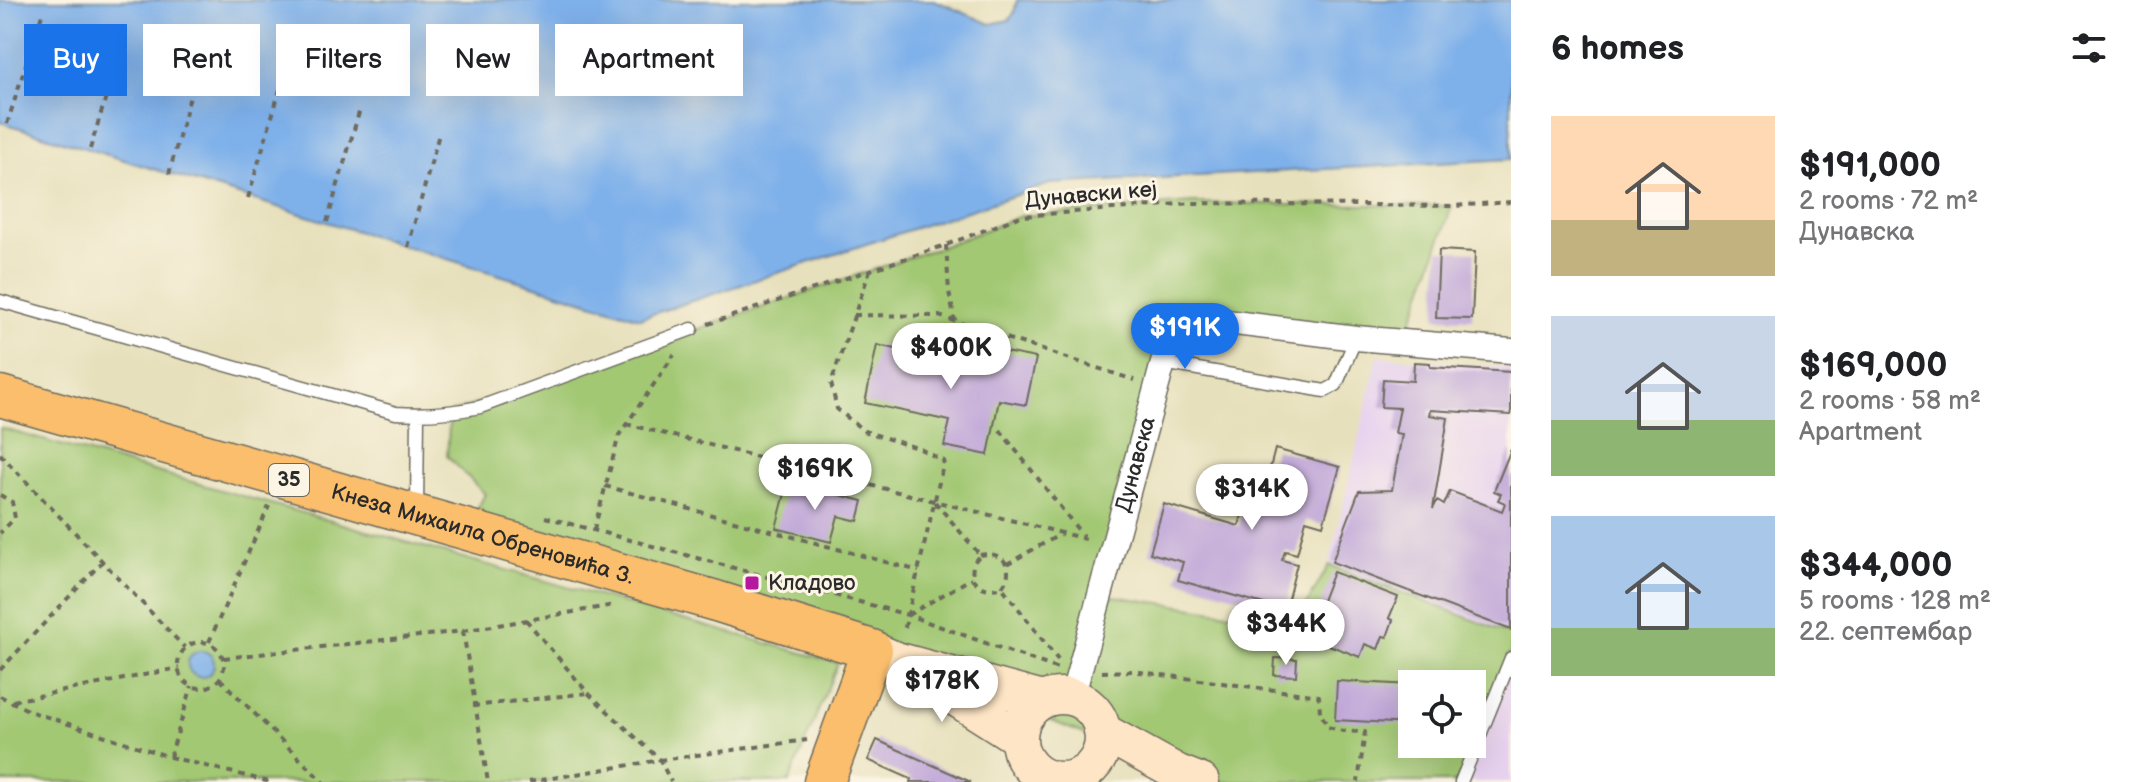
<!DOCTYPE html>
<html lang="en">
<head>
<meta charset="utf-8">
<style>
	:root { --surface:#fff; --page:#f6f6f6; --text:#202124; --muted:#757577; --accent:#1a73e8 }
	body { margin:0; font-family:"Balsamiq Sans",sans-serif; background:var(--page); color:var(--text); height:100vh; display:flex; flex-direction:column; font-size:30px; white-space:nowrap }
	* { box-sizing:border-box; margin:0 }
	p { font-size:26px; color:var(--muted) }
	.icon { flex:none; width:44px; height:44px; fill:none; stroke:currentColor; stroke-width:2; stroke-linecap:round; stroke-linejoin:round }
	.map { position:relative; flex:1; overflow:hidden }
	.panel { display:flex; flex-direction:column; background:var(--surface); width:640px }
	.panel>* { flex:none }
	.banner { position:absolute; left:24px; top:24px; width:760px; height:72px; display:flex; gap:16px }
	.buttons { position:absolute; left:1398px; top:670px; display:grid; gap:16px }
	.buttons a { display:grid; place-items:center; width:88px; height:88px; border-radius:0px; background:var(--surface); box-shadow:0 8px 32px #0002; font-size:40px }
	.price { position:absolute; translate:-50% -68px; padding:0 18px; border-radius:28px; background:#fff; color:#222; font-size:26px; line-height:52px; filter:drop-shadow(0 2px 4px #0008) }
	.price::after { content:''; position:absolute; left:50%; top:48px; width:24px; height:18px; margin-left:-12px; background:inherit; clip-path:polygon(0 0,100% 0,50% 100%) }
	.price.on { background:var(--accent); color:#fff }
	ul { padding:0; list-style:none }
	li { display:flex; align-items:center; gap:24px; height:200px; padding:0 40px }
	li span { display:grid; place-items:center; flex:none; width:224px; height:160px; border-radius:0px; color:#555 }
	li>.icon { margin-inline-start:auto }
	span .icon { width:96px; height:96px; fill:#fffc; stroke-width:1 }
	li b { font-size:34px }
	h2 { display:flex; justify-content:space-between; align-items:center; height:96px; padding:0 40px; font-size:34px }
	.tag { padding:0 28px; border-radius:0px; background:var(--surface); box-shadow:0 8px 32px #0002; font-size:28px; line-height:72px }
	.tag.on { background:var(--accent); color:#fff }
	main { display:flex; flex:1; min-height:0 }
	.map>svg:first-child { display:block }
	.built { fill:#e7d2ef }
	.green { fill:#a2c873; stroke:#667a4f; stroke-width:2; fill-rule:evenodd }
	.water { fill:#7eb0ea; stroke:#546e8a; stroke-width:2 }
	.building { fill:#bea4d8 }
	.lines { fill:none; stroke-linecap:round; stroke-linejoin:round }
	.lane-casing { stroke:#6d6a5e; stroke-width:15 }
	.street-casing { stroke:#6d6a5e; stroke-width:27 }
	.secondary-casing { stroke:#6d6a5e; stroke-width:39 }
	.primary-casing { stroke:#6d6a5e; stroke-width:43 }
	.path { stroke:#6d6a5e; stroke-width:4; stroke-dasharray:6 6; stroke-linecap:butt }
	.lane { stroke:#fff; stroke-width:12 }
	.street { stroke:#fff; stroke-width:24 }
	.secondary { stroke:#fde5c5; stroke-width:36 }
	.primary { stroke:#fabe6d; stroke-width:40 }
	.poi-dot { fill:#b5179e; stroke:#fcf5e5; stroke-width:3 }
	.labels { text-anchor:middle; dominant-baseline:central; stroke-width:6; stroke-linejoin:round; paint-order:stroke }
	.shield { fill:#fcf5e5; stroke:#6a6863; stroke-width:2 }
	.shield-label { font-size:20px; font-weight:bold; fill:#2b2b2b }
	.street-label { font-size:22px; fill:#2b2b2b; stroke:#fcf5e5 }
	.poi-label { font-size:22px; fill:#2b2b2b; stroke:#fcf5e5; text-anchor:start }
</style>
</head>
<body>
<main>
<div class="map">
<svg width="1511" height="782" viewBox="0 0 1511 782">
	<rect width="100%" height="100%" fill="#fcf5e5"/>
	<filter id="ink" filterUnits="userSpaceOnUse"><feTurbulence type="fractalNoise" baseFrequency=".0125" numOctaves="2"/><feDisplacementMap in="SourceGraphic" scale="16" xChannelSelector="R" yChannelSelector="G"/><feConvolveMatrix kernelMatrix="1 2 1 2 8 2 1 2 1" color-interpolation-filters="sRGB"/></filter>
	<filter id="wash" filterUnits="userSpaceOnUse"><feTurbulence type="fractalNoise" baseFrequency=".006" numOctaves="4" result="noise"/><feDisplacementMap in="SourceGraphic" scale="32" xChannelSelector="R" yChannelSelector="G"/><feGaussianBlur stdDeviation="1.8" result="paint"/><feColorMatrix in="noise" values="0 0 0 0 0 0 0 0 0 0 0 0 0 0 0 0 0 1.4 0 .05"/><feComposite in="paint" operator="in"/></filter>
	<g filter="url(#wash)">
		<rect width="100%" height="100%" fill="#e7e0bc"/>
		<path class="built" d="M1378,356L1511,368V634L1329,565Z
			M1511,652V782H1459Z"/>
		<path class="green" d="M1193,203L1452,206L1405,341L1180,322L1100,594L1296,623L1329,565L1511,634V652L1459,782H1205L872,650L466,531L485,494L447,456L450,413L946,245L1021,216ZM1412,684H1472V744H1412Z
			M0,428L838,663L789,782H0Z"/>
		<path class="water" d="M0,0H934L990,24L1009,20L1014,13L1017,0H1511V159L1050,184L640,318L0,122Z
			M188 664a13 13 0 1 1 26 0a13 13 0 1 1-26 0Z"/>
		<g id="blocks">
			<path class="building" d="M1439,250L1475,252L1472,319L1436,318Z
				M877,345L980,367L984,348L1036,358L1026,405L999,400L988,455L944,446L950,421L865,403Z
				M1414,362L1430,363V367L1511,372V415L1430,410L1429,415L1448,418L1433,509L1437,501L1444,505L1450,491L1502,511L1505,503L1498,500L1501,494L1494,491L1511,449V630L1332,562L1359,491L1392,490L1402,434L1395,433L1400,408L1381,407L1383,379L1413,381Z
				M1275,449L1340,467L1323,525L1306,520L1297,554L1285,551L1282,560L1297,564L1285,610L1178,580L1183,562L1150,553L1164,504L1239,526L1255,468L1269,472Z
				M788,482L863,501L858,521L838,516L831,542L776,528Z
				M1333,572L1398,597L1389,618L1393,620L1387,637L1383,636L1378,649L1365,644L1360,657L1318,641L1323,628L1313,624Z
				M1275,658L1297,659L1296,676L1274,675Z
				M1337,681L1412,685V724L1335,720Z
				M877,740L899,750L971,782H910L911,779L868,760Z"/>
		</g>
	</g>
	<g filter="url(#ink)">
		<use href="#blocks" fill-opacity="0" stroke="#6d6a5e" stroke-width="2"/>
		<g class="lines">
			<defs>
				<path id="lane" d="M0,301L396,413C425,415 451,413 480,407L692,329
					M1163,363L1325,391L1336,385L1356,338
					M417,511L418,414
					M1461,782L1511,658"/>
				<g id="street">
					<path id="s1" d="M1072,698L1169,341L1180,322L1194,318L1356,338L1511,351"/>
					<path d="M1041,782L1042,776"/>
				</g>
				<path id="secondary" d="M872,650L896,660L1043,700
					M928,680L1019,738
					M1019 738a42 42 0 1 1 84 0a42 42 0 1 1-84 0Z
					M1102,731L1178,773L1201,782"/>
				<g id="primary">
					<path id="s2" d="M0,396L716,601L872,650L824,782"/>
				</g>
			</defs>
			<use href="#lane" class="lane-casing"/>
			<use href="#street" class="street-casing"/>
			<use href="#secondary" class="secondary-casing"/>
			<use href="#primary" class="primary-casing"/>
			<path class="path" d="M7,124L42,14
				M90,149L124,39
				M169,174L199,63
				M248,198L281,86
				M327,222L360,109
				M946,245L949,292L955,321
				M408,247L439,134
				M870,270L831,383L837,409L864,431L920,449L944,461L904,631
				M854,315L939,316L1134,380
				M708,324L946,245L1021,216L1193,203L1452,206L1511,202
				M626,424L1090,540
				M1000,430L1083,536
				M0,454L185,648
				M605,486L919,571
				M0,495L12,502L15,518L0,533
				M935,502L980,555L973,563L972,578C981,589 988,591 1002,587L1058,660
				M545,517L908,615L1058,669
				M594,530L619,435L674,355
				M980,555C1002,550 1017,567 1002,587
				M1007,564L1061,534
				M908,615L972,578
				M526,620L588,693L660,760L671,782
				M463,631L488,782
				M178 665a23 23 0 1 1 46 0a23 23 0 1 1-46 0Z
				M209,642L269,506
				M224,658L463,631L614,605
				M0,670L103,561
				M1102,672L1133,671L1319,696L1320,712L1328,727L1343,731L1365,732L1358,782
				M220,679L323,782
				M0,696L32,712L170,757L270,782
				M13,701L179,668
				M473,706L588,693
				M170,757L192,686
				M529,782L660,760L807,740"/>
			<use href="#lane" class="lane"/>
			<use href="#street" class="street"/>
			<use href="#secondary" class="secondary"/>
			<use href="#primary" class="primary"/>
		</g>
	</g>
	<rect class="poi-dot" x="744" y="575" width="16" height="16" rx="4"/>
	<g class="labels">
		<rect class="shield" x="269" y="464" width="40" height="32" rx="6"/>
		<g class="shield-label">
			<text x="289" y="480">35</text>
		</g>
		<g class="street-label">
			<text transform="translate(1091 195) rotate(-5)">Дунавски кеј</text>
			<text stroke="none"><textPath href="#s1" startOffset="242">Дунавска</textPath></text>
			<text stroke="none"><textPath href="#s2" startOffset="502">Кнеза Михаила Обреновића 3.</textPath></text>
		</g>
		<g class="poi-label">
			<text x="768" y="583">Кладово</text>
		</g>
	</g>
</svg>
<div class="buttons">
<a><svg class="icon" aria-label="locate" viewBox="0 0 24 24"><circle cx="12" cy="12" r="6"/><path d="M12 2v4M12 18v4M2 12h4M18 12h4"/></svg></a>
</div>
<b class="price on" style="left:1185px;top:371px">$191K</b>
<b class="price" style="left:951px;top:391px">$400K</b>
<b class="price" style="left:815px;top:512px">$169K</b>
<b class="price" style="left:1252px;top:532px">$314K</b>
<b class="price" style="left:1286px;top:667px">$344K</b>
<b class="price" style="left:942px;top:724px">$178K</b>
<div class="banner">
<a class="tag on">Buy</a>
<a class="tag">Rent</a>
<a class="tag">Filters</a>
<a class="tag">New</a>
<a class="tag">Apartment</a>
</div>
</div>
<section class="panel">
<h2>6 homes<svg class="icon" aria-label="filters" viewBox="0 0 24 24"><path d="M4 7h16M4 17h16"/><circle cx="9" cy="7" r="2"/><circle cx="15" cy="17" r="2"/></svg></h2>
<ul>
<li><span style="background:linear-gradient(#ffd9b3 65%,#c2b280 0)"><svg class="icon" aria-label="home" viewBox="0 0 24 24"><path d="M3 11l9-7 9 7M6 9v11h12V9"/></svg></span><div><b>$191,000</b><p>2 rooms · 72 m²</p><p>Дунавска</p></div></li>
<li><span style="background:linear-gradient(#c9d6e8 65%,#8fb573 0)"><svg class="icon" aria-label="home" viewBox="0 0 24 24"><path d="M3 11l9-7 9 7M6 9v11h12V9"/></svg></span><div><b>$169,000</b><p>2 rooms · 58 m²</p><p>Apartment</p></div></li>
<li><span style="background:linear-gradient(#a9c7e8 70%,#8fb573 0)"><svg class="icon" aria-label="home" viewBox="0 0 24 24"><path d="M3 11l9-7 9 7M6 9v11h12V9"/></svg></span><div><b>$344,000</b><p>5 rooms · 128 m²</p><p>22. септембар</p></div></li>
</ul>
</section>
</main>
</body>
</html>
